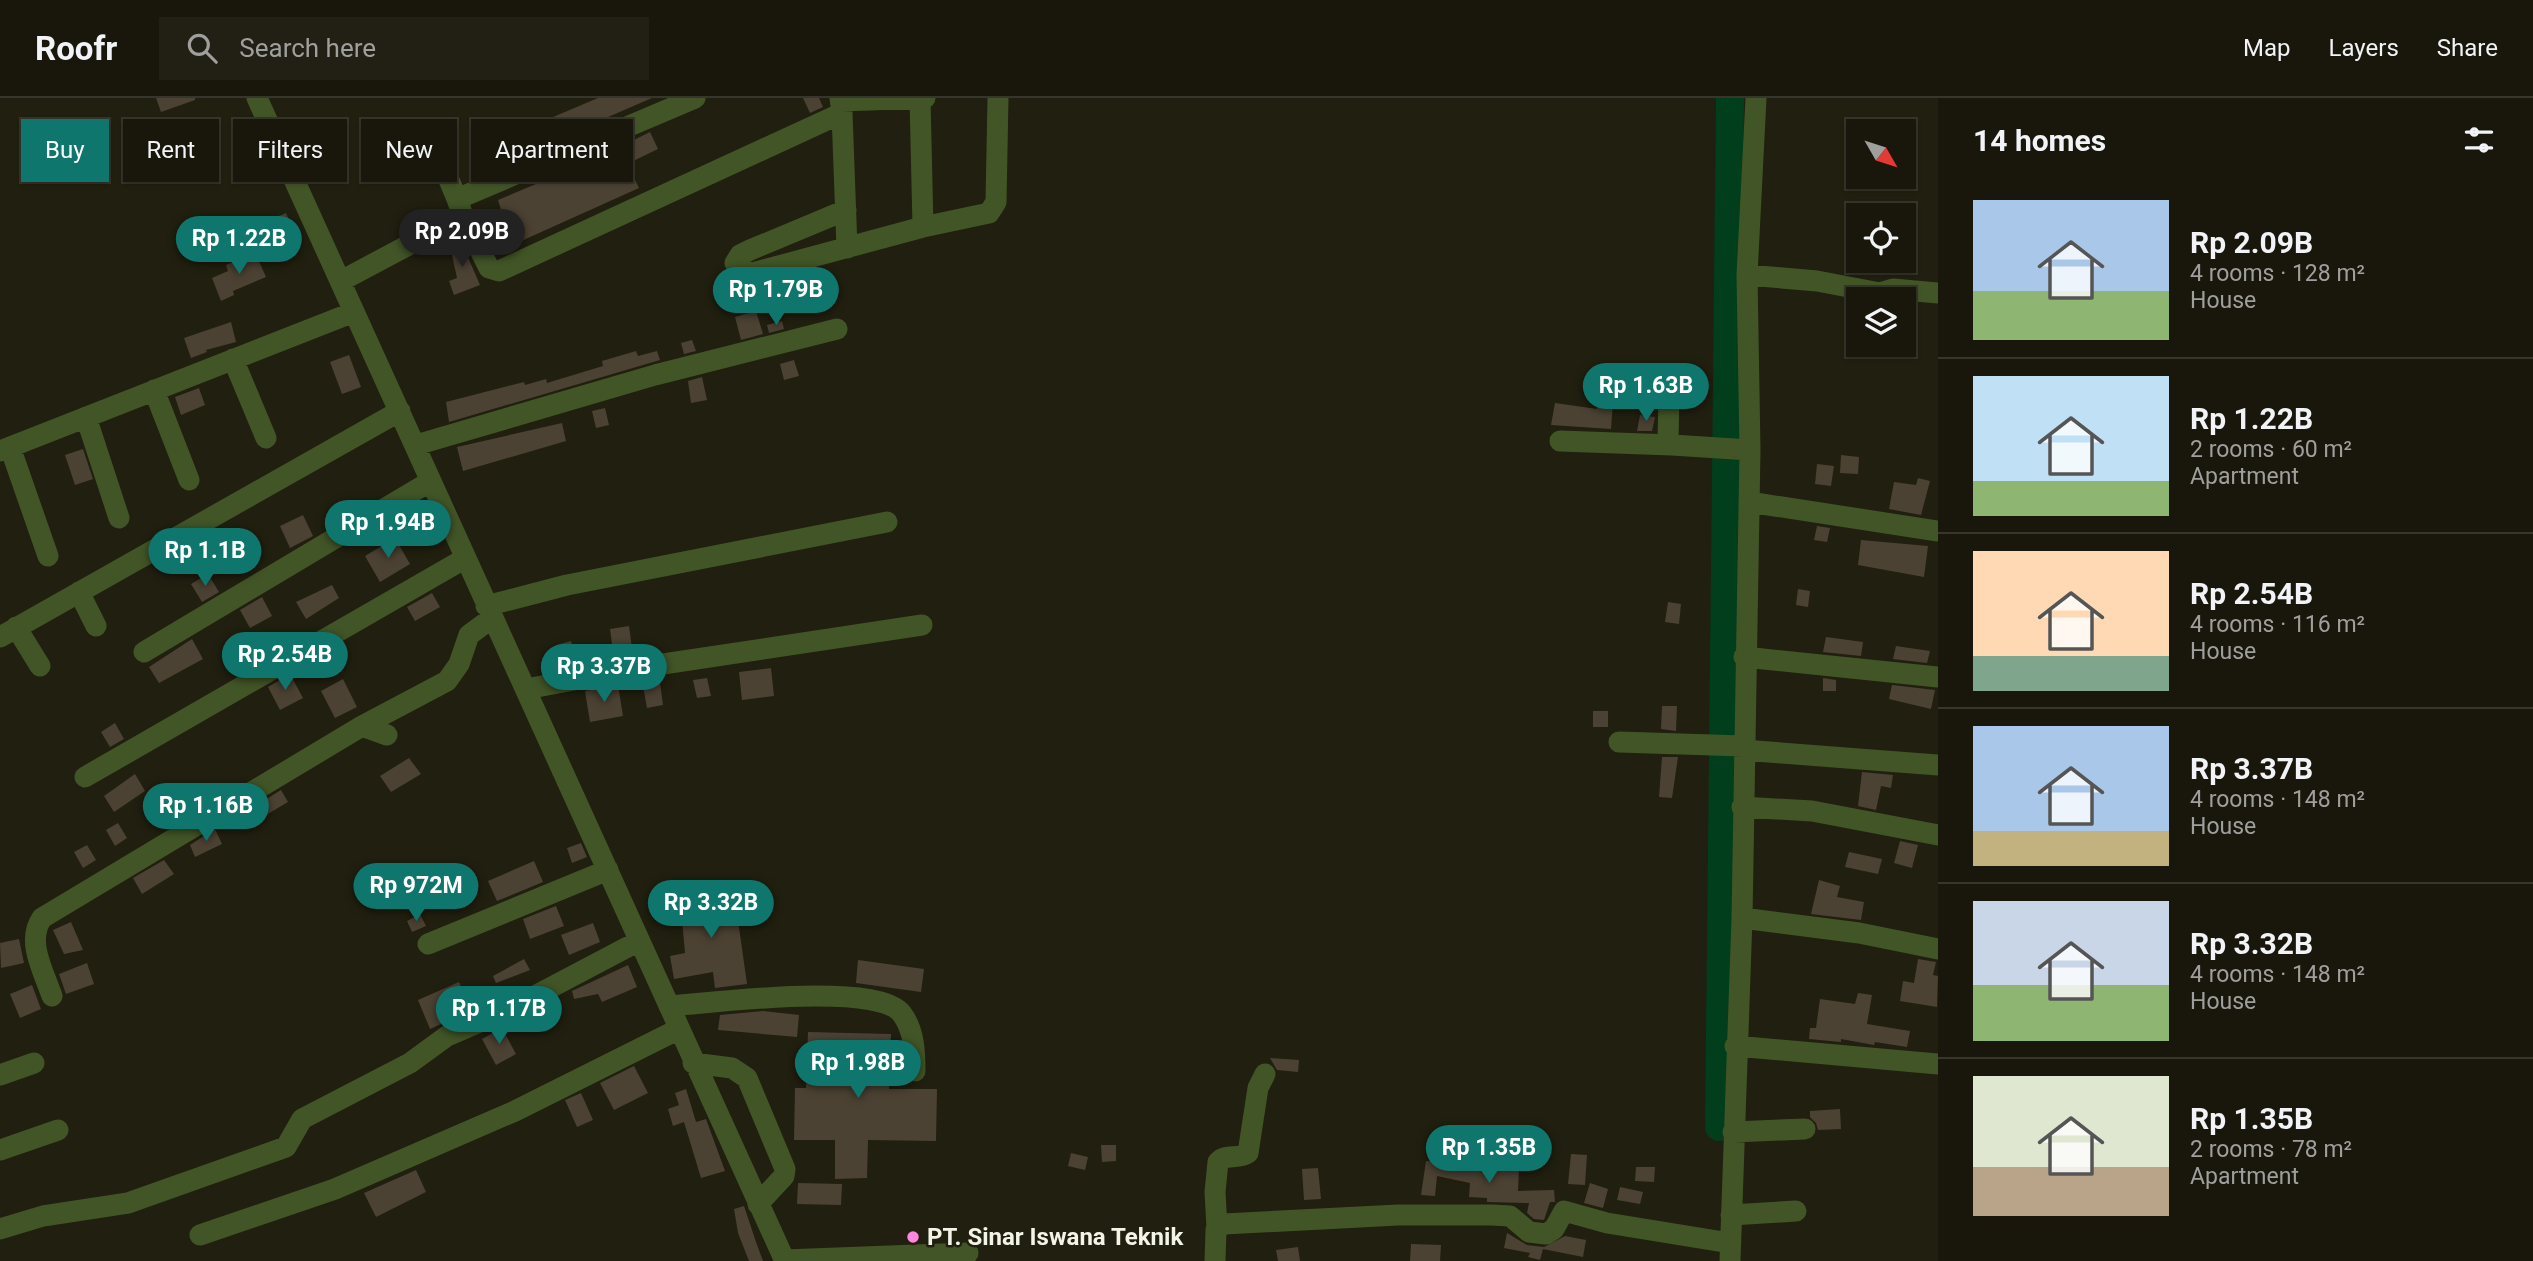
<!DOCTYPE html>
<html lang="en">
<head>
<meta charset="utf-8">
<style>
	:root { --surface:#19170b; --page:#222014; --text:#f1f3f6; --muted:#9f9f9d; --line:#37362c; --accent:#0f766e }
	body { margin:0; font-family:Roboto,sans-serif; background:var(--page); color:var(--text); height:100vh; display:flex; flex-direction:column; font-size:26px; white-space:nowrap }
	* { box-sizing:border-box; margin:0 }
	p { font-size:23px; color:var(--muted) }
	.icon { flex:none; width:38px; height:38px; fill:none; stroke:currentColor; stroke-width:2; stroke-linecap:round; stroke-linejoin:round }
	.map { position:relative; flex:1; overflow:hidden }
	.side { display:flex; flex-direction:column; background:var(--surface); width:595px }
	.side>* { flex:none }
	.hud { position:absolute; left:21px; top:21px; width:665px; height:63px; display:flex; gap:14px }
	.needle { width:46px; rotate:129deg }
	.controls { position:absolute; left:1846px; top:21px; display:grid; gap:14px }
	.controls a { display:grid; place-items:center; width:70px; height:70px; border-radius:0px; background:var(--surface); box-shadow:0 2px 5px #0004,0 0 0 2px var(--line); font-size:35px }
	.price { position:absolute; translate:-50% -60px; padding:0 16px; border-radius:24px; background:var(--accent); color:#fff; font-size:23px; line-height:46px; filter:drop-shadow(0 2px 4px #0008) }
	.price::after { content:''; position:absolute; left:50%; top:42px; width:21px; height:16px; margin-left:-10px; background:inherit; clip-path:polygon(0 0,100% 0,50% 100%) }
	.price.on { background:#222; color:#fff }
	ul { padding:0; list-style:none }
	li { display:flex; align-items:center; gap:21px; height:175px; padding:0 35px }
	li+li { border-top:2px solid var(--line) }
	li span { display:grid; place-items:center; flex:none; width:196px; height:140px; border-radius:0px; color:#555 }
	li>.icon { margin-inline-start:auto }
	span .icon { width:84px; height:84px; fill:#fffc; stroke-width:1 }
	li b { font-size:30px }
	h2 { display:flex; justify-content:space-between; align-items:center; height:84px; padding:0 35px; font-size:30px }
	.tag { padding:0 24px; border-radius:0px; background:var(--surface); box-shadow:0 2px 5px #0004,0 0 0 2px var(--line); font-size:24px; line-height:63px }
	.tag.on { background:var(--accent); color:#fff }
	header { display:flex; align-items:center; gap:42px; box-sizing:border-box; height:98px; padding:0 35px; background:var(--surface); border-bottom:2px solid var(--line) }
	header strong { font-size:33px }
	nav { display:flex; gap:38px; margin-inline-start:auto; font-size:24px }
	.search { width:490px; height:63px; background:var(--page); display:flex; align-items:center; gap:18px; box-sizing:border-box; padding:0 24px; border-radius:0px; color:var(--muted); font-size:26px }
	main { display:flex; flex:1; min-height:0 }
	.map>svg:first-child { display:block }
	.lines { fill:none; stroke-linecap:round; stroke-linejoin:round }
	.river { stroke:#013e1c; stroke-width:28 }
	.building { fill:#4c4233 }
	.minor { stroke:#425527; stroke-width:21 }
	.poi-dot { fill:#ff85df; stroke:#211f0f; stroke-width:2.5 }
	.labels { text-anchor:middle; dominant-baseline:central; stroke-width:5; stroke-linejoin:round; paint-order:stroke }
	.poi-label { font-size:24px; font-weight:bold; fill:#f4f3e8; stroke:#211f0f; text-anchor:start }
</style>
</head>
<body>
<header>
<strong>Roofr</strong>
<div class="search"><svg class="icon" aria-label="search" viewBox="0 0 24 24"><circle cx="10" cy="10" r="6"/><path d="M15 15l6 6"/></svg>Search here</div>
<nav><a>Map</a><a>Layers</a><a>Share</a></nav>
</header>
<main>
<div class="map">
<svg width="1938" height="1163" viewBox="0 0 1938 1163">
	<rect width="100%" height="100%" fill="#211f0f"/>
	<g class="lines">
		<path class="river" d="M1719,1029L1730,0"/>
	</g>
	<path class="building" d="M156,0H195V2L161,14Z
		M598,0H652L555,42L546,22Z
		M803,0H819L823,9L810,15Z
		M650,34L658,51L627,66L639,90L519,144L508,120L504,121L498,102L600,59Z
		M286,115L293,131L276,138L269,122Z
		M460,141L480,187L454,197L449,183L457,180L449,143Z
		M255,154L266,179L233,193L234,197L221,203L212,180L228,173L226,167Z
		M756,213L763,236L741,242L735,219Z
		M782,223L784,231L769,235L767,227Z
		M231,224L236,244L206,252L207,254L191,260L184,240Z
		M692,242L696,253L684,256L681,245Z
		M636,253L638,258L657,253L660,262L449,324L446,304L524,284L525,287L546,281L547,285L603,268L602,263Z
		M349,257L361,289L342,296L330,264Z
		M794,262L799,278L784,282L780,266Z
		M1624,274L1653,277L1652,292L1647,291L1645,306L1613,304L1611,331L1551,327L1555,305L1597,311L1599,279L1624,280Z
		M702,279L707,302L691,305L688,283Z
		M199,290L205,307L181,317L175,299Z
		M605,310L609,327L596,330L592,313Z
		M1640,317L1655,319L1652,333H1637Z
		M562,325L566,343L463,373L457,349Z
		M83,351L93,381L75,387L65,357Z
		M1841,357L1859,359L1858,376L1840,375Z
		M1817,366L1834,368L1831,388L1815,386Z
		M1918,380L1930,383L1921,417L1889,411L1894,384L1916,387Z
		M303,417L313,438L290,450L280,428Z
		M1817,428L1830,430L1827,444L1814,442Z
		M395,440L410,466L380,484L365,458Z
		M1861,442L1928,448L1924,479L1858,467Z
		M208,476L219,494L202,504L191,486Z
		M332,487L339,500L306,521L296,504Z
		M1798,491L1810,493L1808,509L1796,507Z
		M432,495L440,509L415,523L407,509Z
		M262,499L272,518L250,530L240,512Z
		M1668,504L1681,506L1679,526L1665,524Z
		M629,528L633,558L614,561L610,531Z
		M1826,539L1863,544L1861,558L1823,554Z
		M192,541L203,561L159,585L149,569Z
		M571,543L578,566L562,570L556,547Z
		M1896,548L1930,553L1927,565L1893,561Z
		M771,570L774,598L742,602L739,574Z
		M290,576L303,600L280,612L268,589Z
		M707,580L711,598L697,600L693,582Z
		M1823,580L1836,582V593H1823Z
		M343,581L357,609L335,620L321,593Z
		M660,585L663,607L647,610L643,588Z
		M618,587L623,618L590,624L585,593Z
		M1892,587L1935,592L1931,611L1889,601Z
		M1662,608H1677L1676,633L1661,631Z
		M1593,613H1608V629H1593Z
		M115,625L124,641L110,649L101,634Z
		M1662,659H1678L1672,700L1659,699Z
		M409,660L421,676L391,694L380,678Z
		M1862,674L1893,677L1891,690L1881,688L1876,712L1858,708Z
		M135,676L145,693L114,714L104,698Z
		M281,692L288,704L266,717L260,705Z
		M118,725L127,740L115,748L106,732Z
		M215,731L222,746L195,759L190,747Z
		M1900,743L1918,747L1912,770L1894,765Z
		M581,745L587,759L572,765L567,750Z
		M87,747L96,762L83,770L74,754Z
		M1849,754L1882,761L1878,776L1845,769Z
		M164,762L174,776L142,796L133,780Z
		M534,763L543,784L497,803L488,783Z
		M1819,782L1840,788L1837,799L1864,804L1861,822L1811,816Z
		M713,794V798L734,794L747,886L715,890L713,874L674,881L670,858L685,855L680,798Z
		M556,808L564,828L530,841L523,821Z
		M420,816L426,828L412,834L407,823Z
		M71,824L83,852L64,856L53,832Z
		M593,825L600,844L569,857L561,837Z
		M19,841L24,865L1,870L0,845Z
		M524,861L530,872L496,885L493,878Z
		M1918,861L1936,864L1933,877L1938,878L1937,909L1900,903L1903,883L1914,885Z
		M858,862L924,871L921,894L856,885Z
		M87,865L94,886L66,896L59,876Z
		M628,867L637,889L602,904L598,896L574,901L572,893Z
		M459,884L472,912L430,931L418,902Z
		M32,887L41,911L20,920L10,896Z
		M1858,895L1872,897L1867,926L1910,933L1907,949L1875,944L1874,947L1841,941V944L1809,941L1810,930H1816L1820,901L1855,906Z
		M763,913L799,917L797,939L718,932L720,917Z
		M502,930L516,956L496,967L482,941Z
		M808,934L891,936L889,991H937L936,1043L868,1042L867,1080L835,1081V1042H794L795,990H806Z
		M1270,960L1299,962L1298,974L1277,972Z
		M634,968L648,995L614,1012L600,985Z
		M686,991L696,1024L706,1021L725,1073L701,1080L684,1024L673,1028L668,1011L679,1007L675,995Z
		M581,995L593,1022L577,1029L565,1002Z
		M1840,1011L1841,1031L1818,1032L1816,1025L1810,1019V1013Z
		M1101,1047H1116V1063L1102,1064Z
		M1071,1055L1088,1059L1085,1072L1068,1068Z
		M1571,1056L1587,1057L1585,1087L1568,1086Z
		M1426,1063L1519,1070L1518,1093L1554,1092L1555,1104H1550L1544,1122L1534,1121L1527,1115L1529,1105L1487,1104V1100L1469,1099L1470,1085L1437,1078L1435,1098L1421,1097Z
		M1636,1069H1655L1654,1084L1635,1083Z
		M1318,1070L1321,1101L1304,1102L1302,1071Z
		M416,1072L426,1094L376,1119L364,1095Z
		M798,1085L842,1086L841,1107L797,1106Z
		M1590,1085L1608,1091L1603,1110L1584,1105Z
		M1620,1089L1643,1094L1640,1106L1617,1102Z
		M744,1108L756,1144L763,1163H749L738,1135L734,1111Z
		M1507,1135L1527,1147L1544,1149L1565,1138L1586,1142L1583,1159L1543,1151L1540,1162L1528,1159L1530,1155L1504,1150Z
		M1411,1146L1441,1147L1440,1163H1410Z
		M1298,1149L1300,1163H1278L1276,1152Z"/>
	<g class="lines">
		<path class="minor" d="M257,0L785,1163
			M695,0L457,101L463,118L489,170L499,173L842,15L840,0
			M920,0L923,129
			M841,3L925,0
			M842,15L847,150
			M444,70L457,101
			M846,112L750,152L740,157L735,165L749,176L923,129L989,115L996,104L998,0
			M1747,177L1817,183L1880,195L1893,191L1938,195
			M341,183L463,118
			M233,261L266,340
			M154,292L189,382
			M1669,298L1668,342L1672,347L1750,352
			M86,319L119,420
			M1560,343L1672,347
			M416,347L655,277L837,231
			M10,349L48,458
			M0,353L354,214
			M1749,404L1938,433
			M79,494L96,528
			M486,508L567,487L887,424
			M16,529L40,568
			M0,539L400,313
			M144,554L431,383
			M1744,559L1938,579
			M526,591L643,569L922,527
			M362,628L387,637
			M1619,644L1743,648
			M1743,652L1938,667
			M85,679L464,461
			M1742,709L1812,713L1938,737
			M1742,820L1859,835L1938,851
			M428,846L608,772
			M52,898C43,872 26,843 42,820L362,628L447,583L459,566L469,537L492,520
			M669,908C711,905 878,883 902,916C914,932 915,953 915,973
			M1735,948L1938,966
			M693,965L732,970L747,980L785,1071L784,1078L758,1106
			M0,977L34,965
			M1733,1034L1805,1031
			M0,1052L58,1032
			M1731,1117L1796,1113
			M1217,1130L1215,1094L1218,1064C1226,1055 1238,1062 1248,1055L1258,990L1265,976
			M0,1131L43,1118L128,1105L286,1049L302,1021L410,965L447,938L510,911L639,843
			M200,1137L335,1091L515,1013L679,931
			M784,1162L968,1155
			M1215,1163L1216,1132L1224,1126L1398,1117H1492L1510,1118L1529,1134L1546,1136L1554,1131L1564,1113L1607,1125L1730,1145
			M1730,1163L1742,820L1750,352L1747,177L1756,0"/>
	</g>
	<circle class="poi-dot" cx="913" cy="1139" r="7"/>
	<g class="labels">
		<g class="poi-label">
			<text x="927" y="1139">PT. Sinar Iswana Teknik</text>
		</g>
	</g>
</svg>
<div class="controls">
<a><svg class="needle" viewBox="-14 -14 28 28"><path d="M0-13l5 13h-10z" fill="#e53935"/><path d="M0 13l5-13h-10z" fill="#9f9f9d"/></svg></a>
<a><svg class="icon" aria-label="locate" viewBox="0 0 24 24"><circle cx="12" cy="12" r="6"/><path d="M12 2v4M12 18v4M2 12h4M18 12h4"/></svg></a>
<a><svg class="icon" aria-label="layers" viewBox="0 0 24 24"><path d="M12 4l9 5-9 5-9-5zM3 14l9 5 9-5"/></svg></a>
</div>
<b class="price on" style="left:462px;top:171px">Rp 2.09B</b>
<b class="price" style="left:239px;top:178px">Rp 1.22B</b>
<b class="price" style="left:776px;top:229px">Rp 1.79B</b>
<b class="price" style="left:1646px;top:325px">Rp 1.63B</b>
<b class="price" style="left:388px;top:462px">Rp 1.94B</b>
<b class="price" style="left:205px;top:490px">Rp 1.1B</b>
<b class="price" style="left:285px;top:594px">Rp 2.54B</b>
<b class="price" style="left:604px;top:606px">Rp 3.37B</b>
<b class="price" style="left:206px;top:745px">Rp 1.16B</b>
<b class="price" style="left:416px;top:825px">Rp 972M</b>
<b class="price" style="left:711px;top:842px">Rp 3.32B</b>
<b class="price" style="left:499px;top:948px">Rp 1.17B</b>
<b class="price" style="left:858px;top:1002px">Rp 1.98B</b>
<b class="price" style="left:1489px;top:1087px">Rp 1.35B</b>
<div class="hud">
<a class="tag on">Buy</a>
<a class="tag">Rent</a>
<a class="tag">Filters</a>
<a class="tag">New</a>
<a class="tag">Apartment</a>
</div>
</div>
<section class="side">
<h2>14 homes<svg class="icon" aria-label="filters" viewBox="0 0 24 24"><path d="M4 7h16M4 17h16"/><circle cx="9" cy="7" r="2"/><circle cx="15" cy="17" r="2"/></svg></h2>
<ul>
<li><span style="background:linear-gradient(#a9c7e8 65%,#8fb573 0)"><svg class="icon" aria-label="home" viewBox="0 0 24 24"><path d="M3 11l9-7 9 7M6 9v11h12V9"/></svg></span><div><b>Rp 2.09B</b><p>4 rooms · 128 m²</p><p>House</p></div></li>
<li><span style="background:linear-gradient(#bfe0f5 75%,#8fb573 0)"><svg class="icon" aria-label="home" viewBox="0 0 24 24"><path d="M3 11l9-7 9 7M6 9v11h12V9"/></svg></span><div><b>Rp 1.22B</b><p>2 rooms · 60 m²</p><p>Apartment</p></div></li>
<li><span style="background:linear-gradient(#ffd9b3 75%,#7fa58c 0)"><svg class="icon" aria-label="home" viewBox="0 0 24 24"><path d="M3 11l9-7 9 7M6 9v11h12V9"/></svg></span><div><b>Rp 2.54B</b><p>4 rooms · 116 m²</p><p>House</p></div></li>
<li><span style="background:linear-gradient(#a9c7e8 75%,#c2b280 0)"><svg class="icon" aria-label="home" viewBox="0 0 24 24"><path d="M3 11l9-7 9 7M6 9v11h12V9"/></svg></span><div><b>Rp 3.37B</b><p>4 rooms · 148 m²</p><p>House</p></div></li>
<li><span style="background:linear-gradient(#c9d6e8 60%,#8fb573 0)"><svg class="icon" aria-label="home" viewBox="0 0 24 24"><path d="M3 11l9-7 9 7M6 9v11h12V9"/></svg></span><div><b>Rp 3.32B</b><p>4 rooms · 148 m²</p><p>House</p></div></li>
<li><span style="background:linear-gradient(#dfe7d0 65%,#b9a48a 0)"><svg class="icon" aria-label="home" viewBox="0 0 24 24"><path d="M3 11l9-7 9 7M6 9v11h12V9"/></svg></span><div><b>Rp 1.35B</b><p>2 rooms · 78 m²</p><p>Apartment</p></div></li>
</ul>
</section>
</main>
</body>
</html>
